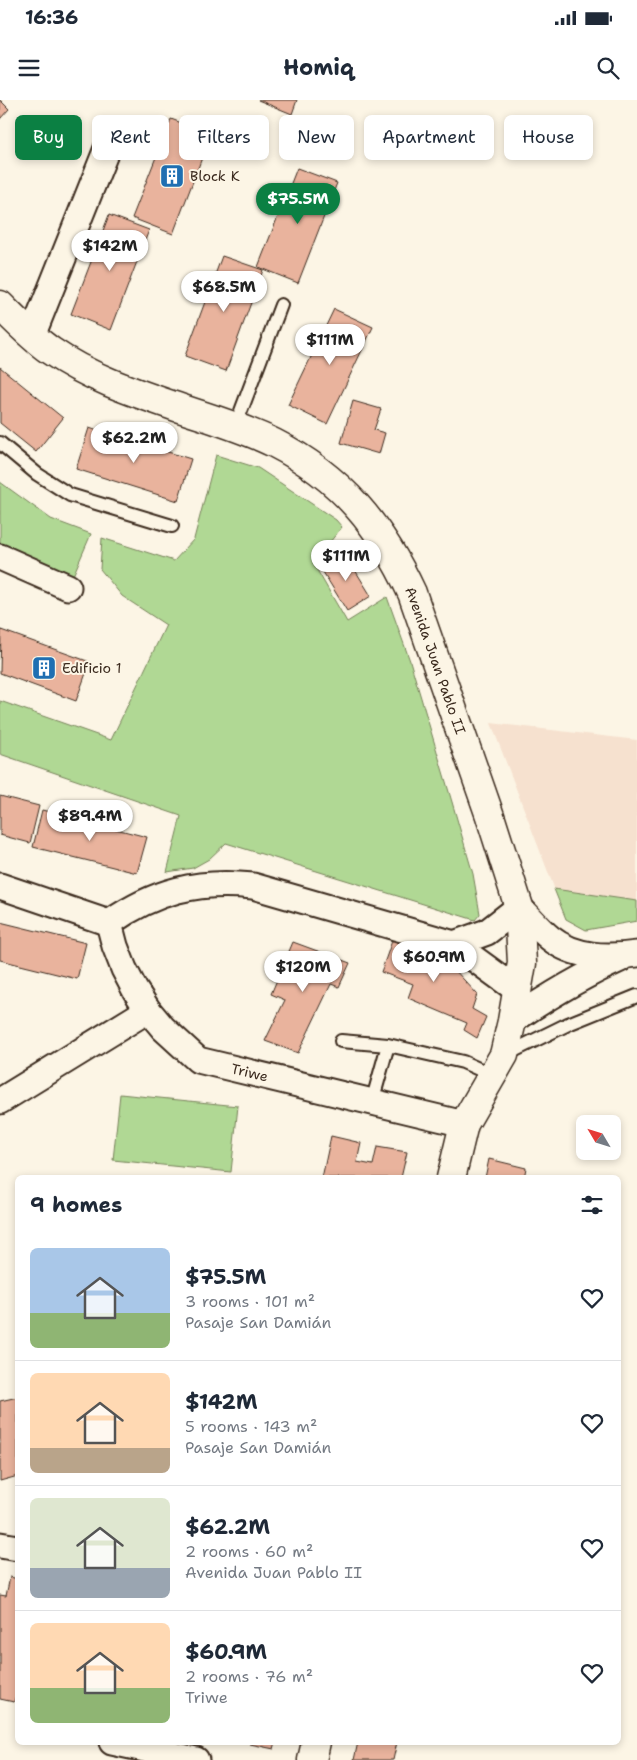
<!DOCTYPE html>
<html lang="en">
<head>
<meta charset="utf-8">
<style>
	:root { --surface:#fff; --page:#f6f6f7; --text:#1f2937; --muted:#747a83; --line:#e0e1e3; --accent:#0b8043 }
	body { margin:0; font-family:"Shantell Sans",sans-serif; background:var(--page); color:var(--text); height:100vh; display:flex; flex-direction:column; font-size:19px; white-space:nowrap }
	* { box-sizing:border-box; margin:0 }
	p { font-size:16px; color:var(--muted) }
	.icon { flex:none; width:28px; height:28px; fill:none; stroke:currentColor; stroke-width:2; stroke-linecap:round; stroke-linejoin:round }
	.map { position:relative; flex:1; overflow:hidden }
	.drawer { position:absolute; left:15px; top:1075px; width:606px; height:570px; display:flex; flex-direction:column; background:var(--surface); border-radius:8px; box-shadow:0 2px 8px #0003 }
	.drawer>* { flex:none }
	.banner { position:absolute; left:15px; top:15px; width:608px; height:45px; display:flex; gap:10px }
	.needle { width:32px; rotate:308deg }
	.controls { position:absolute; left:576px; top:1015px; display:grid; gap:10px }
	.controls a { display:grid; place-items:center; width:45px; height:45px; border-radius:8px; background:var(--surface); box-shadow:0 2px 8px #0003; font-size:25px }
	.price { position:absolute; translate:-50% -42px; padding:0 11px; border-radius:18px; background:#fff; color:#222; font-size:16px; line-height:32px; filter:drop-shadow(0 1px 2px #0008) }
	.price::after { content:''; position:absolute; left:50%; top:30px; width:15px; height:11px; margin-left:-8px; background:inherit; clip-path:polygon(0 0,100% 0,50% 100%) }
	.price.current { background:var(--accent); color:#fff }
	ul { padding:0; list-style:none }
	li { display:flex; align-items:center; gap:15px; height:125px; padding:0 15px }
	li+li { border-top:1px solid var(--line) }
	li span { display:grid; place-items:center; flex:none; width:140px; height:100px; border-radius:8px; color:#555 }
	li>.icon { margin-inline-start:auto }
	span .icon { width:60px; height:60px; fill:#fffc; stroke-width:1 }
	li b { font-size:21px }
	h2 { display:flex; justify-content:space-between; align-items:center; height:60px; padding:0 15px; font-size:21px }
	.pill { padding:0 18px; border-radius:8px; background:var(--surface); box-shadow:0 2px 8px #0003; font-size:18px; line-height:45px }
	.pill.current { background:var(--accent); color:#fff }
	.status { display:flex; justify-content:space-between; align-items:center; height:35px; padding:0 25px; background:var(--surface); direction:ltr }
	.status svg { height:14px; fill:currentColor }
	header { display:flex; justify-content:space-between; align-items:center; height:65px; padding:0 15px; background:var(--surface); font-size:22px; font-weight:700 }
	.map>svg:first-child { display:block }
	.built { fill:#f6e1cf }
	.green { fill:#b0d894; stroke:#768159 }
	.building { fill:#e9b39d; stroke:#3b2a1e }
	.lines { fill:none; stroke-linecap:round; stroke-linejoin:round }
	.service-casing { stroke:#3b2a1e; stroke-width:16 }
	.minor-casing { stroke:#3b2a1e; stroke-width:29 }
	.tertiary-casing { stroke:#3b2a1e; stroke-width:31 }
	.service { stroke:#fcf5e5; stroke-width:12 }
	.minor { stroke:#fcf5e5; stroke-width:25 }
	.tertiary { stroke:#fcf5e5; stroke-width:28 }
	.labels { text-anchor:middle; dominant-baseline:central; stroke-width:4; stroke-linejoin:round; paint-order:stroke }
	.poi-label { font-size:14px; fill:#3b2a1e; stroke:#fcf5e5; text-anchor:start }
	.street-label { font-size:14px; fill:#3b2a1e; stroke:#fcf5e5 }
</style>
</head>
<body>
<div class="status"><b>16:36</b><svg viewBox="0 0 49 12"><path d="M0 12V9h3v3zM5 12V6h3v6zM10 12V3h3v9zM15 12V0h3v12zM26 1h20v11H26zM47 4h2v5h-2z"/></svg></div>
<header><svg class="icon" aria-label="menu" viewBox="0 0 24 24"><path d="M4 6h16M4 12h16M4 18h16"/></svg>Homiq<svg class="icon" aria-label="search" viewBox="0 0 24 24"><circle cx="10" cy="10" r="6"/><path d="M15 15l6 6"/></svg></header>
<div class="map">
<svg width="637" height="1660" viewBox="0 0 637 1660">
	<rect width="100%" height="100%" fill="#fcf5e5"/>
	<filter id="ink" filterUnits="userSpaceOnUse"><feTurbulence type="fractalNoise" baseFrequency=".02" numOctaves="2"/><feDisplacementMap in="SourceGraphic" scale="10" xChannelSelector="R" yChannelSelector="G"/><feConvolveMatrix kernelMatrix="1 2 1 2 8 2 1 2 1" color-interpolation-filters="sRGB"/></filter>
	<g filter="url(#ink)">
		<path class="built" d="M491,623L637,640V821L586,830L566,819Z"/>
		<path class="green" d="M216,355L258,368L336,420L342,427L313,463L347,522L387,497L410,561L452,702L473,774L480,814L475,820L226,743L209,759L193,768L167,772L181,716L0,654V601L111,640L166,525L122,496L100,469L102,438L174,461L194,439Z
			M0,382L51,419L91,434L72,478L0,445Z
			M554,789L637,801V821L586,830L566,819Z
			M120,994L238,1006L231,1072L113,1060Z"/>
		<path class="building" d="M0,0L9,9L0,19Z
			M258,0H297L292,14Z
			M171,19L211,34L173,134L132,118Z
			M297,68L337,83L298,183L258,167Z
			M109,115L149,130L111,230L71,214Z
			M222,156L263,170L226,271L185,256Z
			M334,209L373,227L327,324L288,305Z
			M0,267L63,318L36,352L0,323Z
			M353,301L381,309L374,330L385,333L379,354L341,343Z
			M89,328L191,359L178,401L76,369Z
			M344,452L371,496L347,511L320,467Z
			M1,530L90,562L76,601L0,573Z
			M0,696L39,706L30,743L0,735Z
			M42,710L147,737L137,773L33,747Z
			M0,822L86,843L77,879L0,860Z
			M393,838L440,854L477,894L472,909L486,917L477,938L464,930L467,923L408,898L413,884L381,872Z
			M293,842L350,863L339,887L331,884L298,953L265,941L285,900L271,894Z
			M331,1036L361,1043L357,1062L373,1065L377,1047L407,1052L401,1078H322Z
			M489,1059L526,1068L524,1078H485Z
			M18,1297V1376L0,1381V1301Z
			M10,1477L18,1479V1588L14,1602L0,1599V1495L6,1496Z
			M250,1642H276L274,1649L250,1644Z
			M358,1642H397L393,1660H354Z"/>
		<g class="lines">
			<defs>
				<path id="service" d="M235,327L281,205
					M0,343L37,374L70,395L172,426
					M341,941L388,945L463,962L492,975
					M505,955L568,924L637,896
					M372,1002L388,945"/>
				<g id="minor">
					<path d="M32,236L108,46"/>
					<path d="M0,457L68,487"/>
					<path d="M0,786L109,823"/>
					<path id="s1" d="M109,823L115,846L124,869L135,890L148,910L163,928L198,960L464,1024"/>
					<path d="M109,823C155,791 197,780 253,786L454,844L517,890"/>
					<path d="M454,844L487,832L519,807C529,817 539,829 550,838C575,858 607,858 637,854"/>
					<path d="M512,921C547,897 582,876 620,859"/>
					<path d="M0,1001L148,910"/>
					<path d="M0,1445L18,1448"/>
					<path d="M112,1642L196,1660"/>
				</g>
				<g id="tertiary">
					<path id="s2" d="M0,205C16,221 32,238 51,251C87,276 130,291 171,305C205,317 242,327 274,343C341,377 381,426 412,493L490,716L519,807L522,863L512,921L504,955L464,1024L451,1078"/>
					<path d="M312,1660L316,1642"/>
				</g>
			</defs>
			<use href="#service" class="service-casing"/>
			<use href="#minor" class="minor-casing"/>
			<use href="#tertiary" class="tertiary-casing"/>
			<use href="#service" class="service"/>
			<use href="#minor" class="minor"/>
			<use href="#tertiary" class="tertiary"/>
		</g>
	</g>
	<defs>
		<symbol id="building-square" viewBox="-11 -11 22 22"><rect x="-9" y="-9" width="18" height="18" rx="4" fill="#1f6fb2" stroke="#fcf5e5"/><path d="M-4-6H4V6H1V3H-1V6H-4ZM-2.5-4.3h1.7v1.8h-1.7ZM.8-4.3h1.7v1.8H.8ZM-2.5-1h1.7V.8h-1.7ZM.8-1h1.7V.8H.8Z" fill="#fff"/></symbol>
	</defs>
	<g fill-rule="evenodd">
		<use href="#building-square" x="158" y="62" width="28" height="28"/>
		<use href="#building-square" x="30" y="554" width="28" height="28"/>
	</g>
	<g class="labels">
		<g class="poi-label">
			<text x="190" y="76">Block K</text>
			<text x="62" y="568">Edificio 1</text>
		</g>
		<g class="street-label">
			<text stroke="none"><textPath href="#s2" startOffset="590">Avenida Juan Pablo II</textPath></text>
			<text stroke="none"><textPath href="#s1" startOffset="220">Triwe</textPath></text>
		</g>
	</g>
</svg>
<div class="controls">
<a><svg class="needle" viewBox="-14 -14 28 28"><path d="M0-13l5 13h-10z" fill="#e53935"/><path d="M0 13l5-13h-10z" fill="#747a83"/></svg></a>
</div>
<b class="price current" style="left:298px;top:125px">$75.5M</b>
<b class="price" style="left:110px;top:172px">$142M</b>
<b class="price" style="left:224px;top:213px">$68.5M</b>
<b class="price" style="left:330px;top:266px">$111M</b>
<b class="price" style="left:134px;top:364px">$62.2M</b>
<b class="price" style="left:346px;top:482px">$111M</b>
<b class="price" style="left:90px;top:742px">$89.4M</b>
<b class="price" style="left:434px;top:883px">$60.9M</b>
<b class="price" style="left:303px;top:893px">$120M</b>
<div class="banner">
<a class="pill current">Buy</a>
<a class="pill">Rent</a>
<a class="pill">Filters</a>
<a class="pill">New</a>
<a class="pill">Apartment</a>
<a class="pill">House</a>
</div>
<section class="drawer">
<h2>9 homes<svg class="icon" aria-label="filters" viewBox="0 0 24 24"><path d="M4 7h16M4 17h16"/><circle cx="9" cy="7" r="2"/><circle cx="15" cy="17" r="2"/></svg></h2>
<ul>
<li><span style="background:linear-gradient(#a9c7e8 65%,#8fb573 0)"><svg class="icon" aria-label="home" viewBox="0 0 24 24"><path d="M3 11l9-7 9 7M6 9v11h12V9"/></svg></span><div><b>$75.5M</b><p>3 rooms · 101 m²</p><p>Pasaje San Damián</p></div><svg class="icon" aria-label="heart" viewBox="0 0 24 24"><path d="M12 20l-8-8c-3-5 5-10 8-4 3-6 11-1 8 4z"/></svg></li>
<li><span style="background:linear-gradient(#ffd9b3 75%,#b9a48a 0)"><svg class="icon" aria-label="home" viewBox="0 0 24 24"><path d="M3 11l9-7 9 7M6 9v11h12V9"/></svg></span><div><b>$142M</b><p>5 rooms · 143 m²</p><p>Pasaje San Damián</p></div><svg class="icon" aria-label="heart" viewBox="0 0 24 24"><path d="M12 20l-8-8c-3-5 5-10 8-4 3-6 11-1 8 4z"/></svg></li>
<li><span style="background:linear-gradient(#dfe7d0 70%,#9aa5b1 0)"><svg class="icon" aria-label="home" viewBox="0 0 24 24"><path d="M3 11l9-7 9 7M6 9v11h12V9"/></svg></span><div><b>$62.2M</b><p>2 rooms · 60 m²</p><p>Avenida Juan Pablo II</p></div><svg class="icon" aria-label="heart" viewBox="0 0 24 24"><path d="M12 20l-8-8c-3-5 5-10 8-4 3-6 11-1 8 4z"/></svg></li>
<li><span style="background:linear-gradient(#ffd9b3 65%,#8fb573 0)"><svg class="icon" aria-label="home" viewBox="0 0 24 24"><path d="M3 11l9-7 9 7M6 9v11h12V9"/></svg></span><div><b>$60.9M</b><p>2 rooms · 76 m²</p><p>Triwe</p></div><svg class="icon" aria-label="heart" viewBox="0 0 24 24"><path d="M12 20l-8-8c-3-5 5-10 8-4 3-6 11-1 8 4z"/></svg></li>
</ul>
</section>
</div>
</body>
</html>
